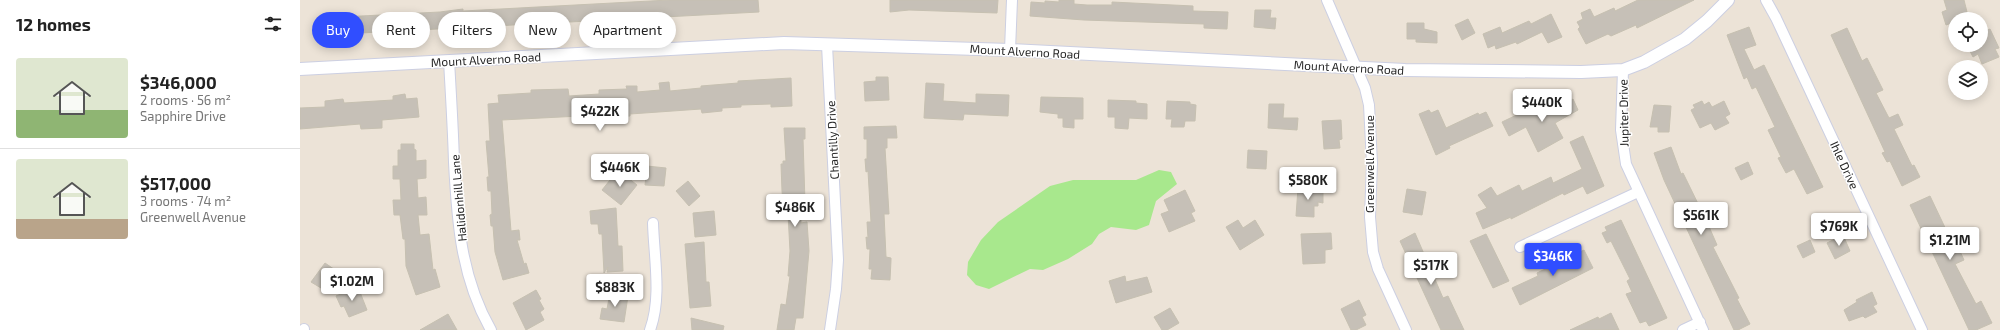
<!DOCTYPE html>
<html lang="en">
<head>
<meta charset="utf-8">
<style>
	:root { --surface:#fff; --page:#f2f2f2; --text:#222; --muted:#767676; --line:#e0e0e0; --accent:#304eff }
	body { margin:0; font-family:"Exo 2",sans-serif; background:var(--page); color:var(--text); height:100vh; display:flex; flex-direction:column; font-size:15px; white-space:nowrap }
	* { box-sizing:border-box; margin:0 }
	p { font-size:13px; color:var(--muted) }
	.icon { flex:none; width:22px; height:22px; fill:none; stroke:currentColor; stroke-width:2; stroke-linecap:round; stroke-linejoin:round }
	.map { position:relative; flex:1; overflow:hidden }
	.drawer { display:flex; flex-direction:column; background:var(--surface); width:300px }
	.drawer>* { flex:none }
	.banner { position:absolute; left:12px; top:12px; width:380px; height:36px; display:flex; gap:8px }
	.tools { position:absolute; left:1648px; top:12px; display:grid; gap:8px }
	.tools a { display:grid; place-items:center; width:40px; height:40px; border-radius:50%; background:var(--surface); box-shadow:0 2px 10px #0003; font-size:20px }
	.price { position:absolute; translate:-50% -34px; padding:0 9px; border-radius:4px; background:#fff; color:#222; font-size:13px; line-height:26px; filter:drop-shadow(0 1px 2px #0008) }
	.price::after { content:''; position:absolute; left:50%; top:24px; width:12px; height:9px; margin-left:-6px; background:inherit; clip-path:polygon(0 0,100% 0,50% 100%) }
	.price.current { background:var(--accent); color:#fff }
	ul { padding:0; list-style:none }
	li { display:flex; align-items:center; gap:12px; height:100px; padding:0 16px }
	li+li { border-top:1px solid var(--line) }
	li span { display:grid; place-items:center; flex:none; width:112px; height:80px; border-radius:4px; color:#555 }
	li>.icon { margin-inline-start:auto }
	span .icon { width:48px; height:48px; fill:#fffc; stroke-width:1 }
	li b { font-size:17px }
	h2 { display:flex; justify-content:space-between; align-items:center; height:48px; padding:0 16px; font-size:17px }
	.tag { padding:0 14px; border-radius:18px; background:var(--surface); box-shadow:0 2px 10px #0003; font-size:14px; line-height:36px }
	.tag.current { background:var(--accent); color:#fff }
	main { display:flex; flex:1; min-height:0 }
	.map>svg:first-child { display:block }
	.green { fill:#a8e88d }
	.building { fill:#c6c0b7; stroke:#c6c0b1 }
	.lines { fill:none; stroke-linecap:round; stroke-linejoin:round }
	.minor-casing { stroke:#cccfe2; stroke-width:12 }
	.tertiary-casing { stroke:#cccfe2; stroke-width:14 }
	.minor { stroke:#fff; stroke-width:10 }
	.tertiary { stroke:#fff; stroke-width:12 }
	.labels { text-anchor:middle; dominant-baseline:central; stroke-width:3; stroke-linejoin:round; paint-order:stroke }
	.street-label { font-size:12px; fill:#272727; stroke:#fff }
</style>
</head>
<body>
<main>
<section class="drawer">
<h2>12 homes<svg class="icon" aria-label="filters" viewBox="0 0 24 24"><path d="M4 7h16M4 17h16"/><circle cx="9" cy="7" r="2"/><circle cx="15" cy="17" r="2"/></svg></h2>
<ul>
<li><span style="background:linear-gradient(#dfe7d0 65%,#8fb573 0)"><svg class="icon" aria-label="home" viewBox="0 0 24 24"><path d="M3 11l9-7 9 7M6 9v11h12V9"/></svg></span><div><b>$346,000</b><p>2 rooms · 56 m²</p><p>Sapphire Drive</p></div></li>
<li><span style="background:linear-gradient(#dfe7d0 75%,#b9a48a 0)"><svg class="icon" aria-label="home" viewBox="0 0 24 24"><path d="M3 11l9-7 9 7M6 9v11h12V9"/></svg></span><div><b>$517,000</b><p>3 rooms · 74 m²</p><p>Greenwell Avenue</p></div></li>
</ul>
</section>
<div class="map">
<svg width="1700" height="330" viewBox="0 0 1700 330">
	<rect width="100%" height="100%" fill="#ece3d7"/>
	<path class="green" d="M859,170L871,172L877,184L856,201L849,225L836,230L811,227L799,234L792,244L768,259L743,270L730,269L689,289L676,285L667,275L668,262L681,240L698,222L750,186L773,180H836Z"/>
	<path class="building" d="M369,0H458L459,12L23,35L22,18L140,12L163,9V11Z
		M590,0H698L697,13L609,10L590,12Z
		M759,0H774V4L787,5H812V2L893,6V11L928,12L927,29L904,28V24L784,20L730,16L731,2L745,3V1L759,2Z
		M1338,0H1394L1337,28L1336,25L1311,36L1308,34L1286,44L1278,29L1280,27L1277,22L1283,19L1281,13L1290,9L1294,17L1314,8L1315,11Z
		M1644,0H1664L1667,12L1663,14L1664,19H1655V22L1646,25L1642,12L1647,10Z
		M955,10H971L970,18H976L975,29L954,27Z
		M1251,14L1262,37L1248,43L1242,32L1217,44L1216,42L1196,49L1195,45L1188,48L1183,34L1200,27L1202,33L1229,21L1231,24Z
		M1168,19L1175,33L1162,40L1155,25Z
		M1107,23H1124V29L1137,32V43L1116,42V39H1107Z
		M1449,27L1456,45L1444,49L1454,70L1464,65L1523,187L1507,194L1494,169L1486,173L1478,158L1481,157L1468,130L1475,127L1456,87L1452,89L1447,77L1444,79L1427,35Z
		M1547,28L1562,61L1567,58L1583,90L1576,93L1589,118L1598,114L1603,125L1594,129L1612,166L1614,165L1620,177L1602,186L1590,161L1587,162L1582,153L1585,152L1531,35Z
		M1690,29L1699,48L1695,49L1699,57L1682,64L1678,54L1673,57L1667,45H1681V33Z
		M576,77H588L589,100L565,101L564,82L576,81Z
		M491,78L492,106L471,107V104L441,105V107L422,108V111L402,113L401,109L330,114V116L300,117V115L202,120L211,231L219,230L220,240H217L224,264L226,263L229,273L203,280L195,252L193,226H191L190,215L192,214L191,191H188L187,177H189L186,141H190L188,104L199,103L198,95L231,93V90L268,89L269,96L299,94V90L327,89L326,86H337V92L360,90L359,83L369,82L370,91L401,88V86L438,83V81Z
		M626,83L644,84L643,101L676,103V94L709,95L708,116L664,114L663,120L624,118Z
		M105,94L106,99L117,98L119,117L82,120V128L61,129L60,124L0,129V108L25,107V101L43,99L44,103L93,100V96Z
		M741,97L783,98V119H774V128L763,127V118H758V114L740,112Z
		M1262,97L1263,99L1266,98L1268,102L1273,99L1278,110L1255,123L1263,138L1238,152L1226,127L1209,136L1202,122L1227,110L1230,115Z
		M808,100L836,101V103L847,104V119L829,118L828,129L815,128V117H808Z
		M867,101L890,102V104L896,105L895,121H885L884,127H871L872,119H866Z
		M1402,101L1404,105L1409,102L1412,107L1424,101L1430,114L1425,117L1429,123L1415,130L1411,123L1400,128L1391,110L1395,108L1393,105Z
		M969,104H984L983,118H998L997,130L968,128Z
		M1354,105L1371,106L1369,132H1358V127H1350Z
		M1129,110L1131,113L1138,110L1146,128L1178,113L1179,115L1186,112L1193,126L1149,146L1150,148L1136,155L1119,114Z
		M1041,120L1042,139L1039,140L1040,148L1024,149L1022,121Z
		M596,126L597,138H587V148H585L589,214H584L586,257L591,258V260L590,280L571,279L572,269H569L570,249H567L566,237L568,238L567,222H571L568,171L566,172L565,159H567V139H564V127Z
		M484,128H505V139H503L505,203H500L501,223L507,222L509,251L503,318H496L494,330H477L481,304L486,305L490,276H488L490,251L488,214L484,215L482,191L481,164H483V161H486Z
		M1283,136L1304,186L1287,194L1283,186L1264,195L1263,193L1211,219V217L1183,229L1176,213L1187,208L1178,195L1191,187L1197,196L1219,185L1222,191L1251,177L1253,183L1282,169L1270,142Z
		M101,144H114V149L116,150V161L126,160V178L117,179L118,198L126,197L127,215H118L120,235L129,234L133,270L135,269L140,287L116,295L106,266L105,239H103L100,215H94L93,200H101L100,179H93V166H98V150H101Z
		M1371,147L1381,174L1383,173L1407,222L1417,245L1413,247L1439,298L1437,299L1450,324L1438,330H1434L1364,180L1354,153Z
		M948,150L967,151L966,169L947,168Z
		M1448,162L1453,174L1441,180L1435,168Z
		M347,166L366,168L364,186L345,185Z
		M318,170L337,185L321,205L302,190Z
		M388,181L400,196L389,206L376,191Z
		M998,188L1023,189V203L1018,202V206H1014V217L996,216Z
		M1107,189L1126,192L1122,215L1103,212Z
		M885,190L895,211L891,213L895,221L869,232L861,214L869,211L864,200Z
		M1630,196L1650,238L1668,229L1674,242L1659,249L1664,260L1655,264L1676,304L1681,301L1692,323L1676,330H1669L1610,205Z
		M316,208L318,246H322L323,271L307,272L308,267L304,273L302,234H299L298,224H291L290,211Z
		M414,211L416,235L395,237L393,213Z
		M938,220L943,228L955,220L964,235L940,250L926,227Z
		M1321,220L1367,318L1349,326L1346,321L1340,323L1326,294L1332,292L1327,281L1330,279L1311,241L1307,243L1302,233L1307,231L1305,227Z
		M1031,233L1032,249L1025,250V263L1003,264L1001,234Z
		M1115,233L1143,298L1148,296L1164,330H1141L1100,241Z
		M1186,234L1209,281L1193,288L1170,241Z
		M1543,235L1550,251L1535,259L1527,243Z
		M1510,240L1515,252L1503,258L1497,246Z
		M404,242L406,282H409L411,306L390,308L385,244Z
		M1284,250L1293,268L1220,305L1212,288L1238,276L1237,273Z
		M25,263L44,276L34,292L23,284L21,288L11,282Z
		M825,276L826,282L847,277L852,292L816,303L809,281Z
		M58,287L67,310L49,317L44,306L41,307L36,296Z
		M236,290L241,299L239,300L244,309L240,312L244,320L226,330L213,303Z
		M1572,292L1577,304L1573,306L1577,312L1565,318L1563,316L1549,321L1544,310L1557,302L1556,300Z
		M310,293L328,296L324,322L300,319L302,308L307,309Z
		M1059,300L1066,315L1062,317L1066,325L1056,330H1051L1041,309Z
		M870,308L879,323L867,330H862L854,317Z
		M1311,313L1319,330H1270L1298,317L1299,319Z
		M148,314L157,330H120Z
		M391,318L424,326L423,330H392Z"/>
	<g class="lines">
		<defs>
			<path id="minor" d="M1027,0L1065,88L1069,105L1072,163L1070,217L1073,252L1078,269L1106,330
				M1466,0L1476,18L1622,330
				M527,45L538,260L536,289L530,330
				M710,50L712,0
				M149,61C151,95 153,128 154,162C157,221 161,278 191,330
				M1323,70L1321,130L1326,164L1403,330
				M1220,247L1338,192
				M3,330L4,329
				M350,330C362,297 354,258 353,223
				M1383,330L1400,322"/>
			<path id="tertiary" d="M0,69L484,43L710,50L1105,70L1281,72L1323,70L1344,62L1385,39L1407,21L1428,0"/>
		</defs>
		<use href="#minor" class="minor-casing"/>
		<use href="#tertiary" class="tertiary-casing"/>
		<use href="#minor" class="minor"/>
		<use href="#tertiary" class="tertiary"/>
	</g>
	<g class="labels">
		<g class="street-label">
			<text transform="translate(725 51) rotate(3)">Mount Alverno Road</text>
			<text transform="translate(186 59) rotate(-3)">Mount Alverno Road</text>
			<text transform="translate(1049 67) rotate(3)">Mount Alverno Road</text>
			<text transform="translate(1323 113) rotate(-91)">Jupiter Drive</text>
			<text transform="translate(532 140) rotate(-93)">Chantilly Drive</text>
			<text transform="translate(1069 164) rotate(-90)">Greenwell Avenue</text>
			<text transform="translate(1545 165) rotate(65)">Ihle Drive</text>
			<text transform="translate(158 198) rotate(-95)">Halidonhill Lane</text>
		</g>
	</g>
</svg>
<div class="tools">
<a><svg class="icon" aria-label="locate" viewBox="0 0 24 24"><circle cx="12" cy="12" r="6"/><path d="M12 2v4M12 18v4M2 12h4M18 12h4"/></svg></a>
<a><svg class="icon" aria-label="layers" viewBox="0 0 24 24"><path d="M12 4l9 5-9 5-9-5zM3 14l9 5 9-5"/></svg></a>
</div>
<b class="price" style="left:1242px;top:123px">$440K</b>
<b class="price" style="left:300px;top:132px">$422K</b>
<b class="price" style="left:320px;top:188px">$446K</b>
<b class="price" style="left:1008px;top:201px">$580K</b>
<b class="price" style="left:495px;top:228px">$486K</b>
<b class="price" style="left:1401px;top:236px">$561K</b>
<b class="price" style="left:1539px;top:247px">$769K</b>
<b class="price" style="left:1650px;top:261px">$1.21M</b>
<b class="price current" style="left:1253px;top:277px">$346K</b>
<b class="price" style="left:1131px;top:286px">$517K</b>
<b class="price" style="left:52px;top:302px">$1.02M</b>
<b class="price" style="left:315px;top:308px">$883K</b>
<div class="banner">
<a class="tag current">Buy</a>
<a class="tag">Rent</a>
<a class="tag">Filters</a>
<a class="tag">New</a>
<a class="tag">Apartment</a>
</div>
</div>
</main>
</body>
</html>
